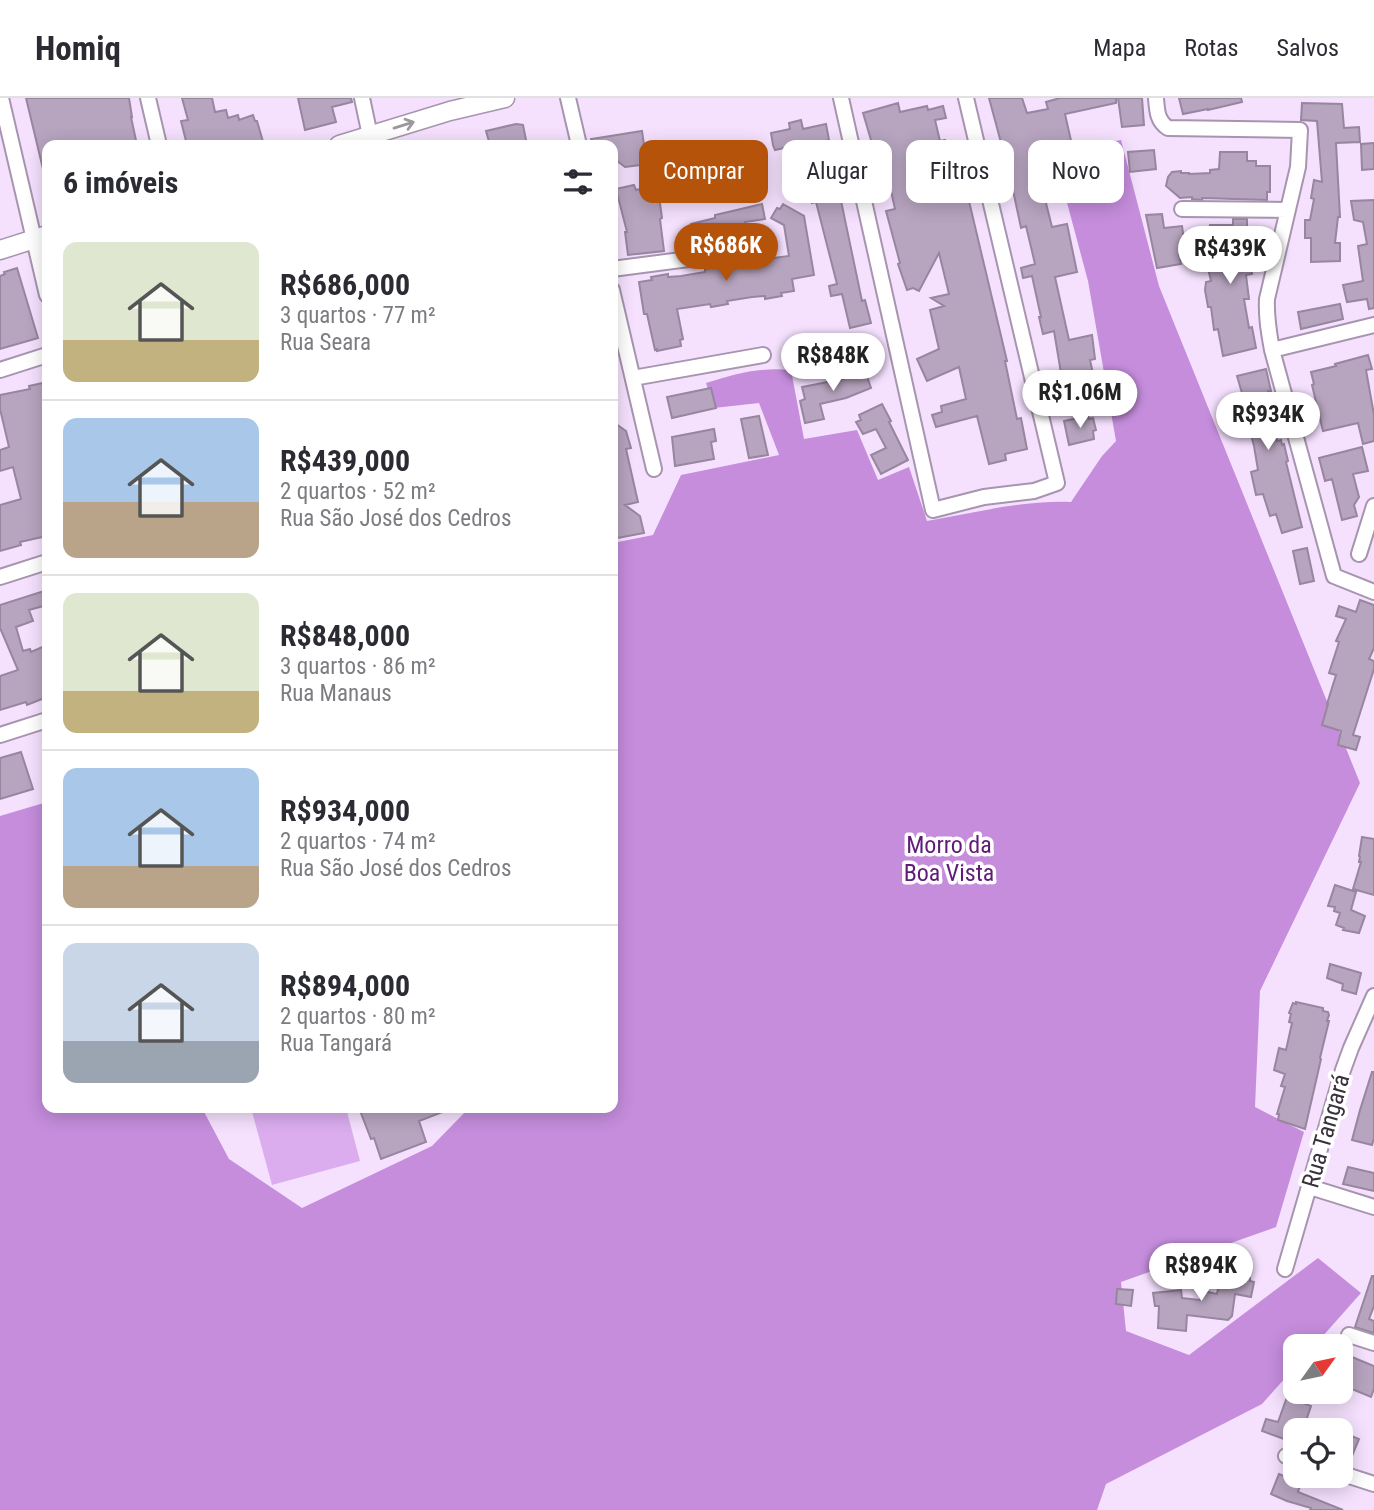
<!DOCTYPE html>
<html lang="pt">
<head>
<meta charset="utf-8">
<style>
	:root { --surface:#fff; --page:#f2f2f3; --text:#2b2b33; --muted:#7c7c81; --line:#e1e1e2; --accent:#b45309 }
	body { margin:0; font-family:"Roboto Condensed",sans-serif; background:var(--page); color:var(--text); height:100vh; display:flex; flex-direction:column; font-size:26px; white-space:nowrap }
	* { box-sizing:border-box; margin:0 }
	p { font-size:23px; color:var(--muted) }
	.icon { flex:none; width:38px; height:38px; fill:none; stroke:currentColor; stroke-width:2; stroke-linecap:round; stroke-linejoin:round }
	.map { position:relative; flex:1; overflow:hidden }
	.drawer { position:absolute; left:42px; top:42px; width:576px; height:973px; display:flex; flex-direction:column; background:var(--surface); border-radius:14px; box-shadow:0 4px 18px #0003 }
	.drawer>* { flex:none }
	.hud { position:absolute; left:639px; top:42px; width:630px; height:63px; display:flex; gap:14px }
	.needle { width:46px; rotate:57deg }
	.buttons { position:absolute; left:1283px; top:1236px; display:grid; gap:14px }
	.buttons a { display:grid; place-items:center; width:70px; height:70px; border-radius:14px; background:var(--surface); box-shadow:0 4px 18px #0003; font-size:35px }
	.price { position:absolute; translate:-50% -60px; padding:0 16px; border-radius:24px; background:#fff; color:#222; font-size:23px; line-height:46px; filter:drop-shadow(0 2px 4px #0008) }
	.price::after { content:''; position:absolute; left:50%; top:42px; width:21px; height:16px; margin-left:-10px; background:inherit; clip-path:polygon(0 0,100% 0,50% 100%) }
	.price.active { background:var(--accent); color:#fff }
	ul { padding:0; list-style:none }
	li { display:flex; align-items:center; gap:21px; height:175px; padding:0 21px }
	li+li { border-top:2px solid var(--line) }
	li span { display:grid; place-items:center; flex:none; width:196px; height:140px; border-radius:14px; color:#555 }
	li>.icon { margin-inline-start:auto }
	span .icon { width:84px; height:84px; fill:#fffc; stroke-width:1 }
	li b { font-size:30px }
	h2 { display:flex; justify-content:space-between; align-items:center; height:84px; padding:0 21px; font-size:30px }
	.chip { padding:0 24px; border-radius:14px; background:var(--surface); box-shadow:0 4px 18px #0003; font-size:24px; line-height:63px }
	.chip.active { background:var(--accent); color:#fff }
	header { display:flex; align-items:center; gap:42px; box-sizing:border-box; height:98px; padding:0 35px; background:var(--surface); border-bottom:2px solid var(--line) }
	header strong { font-size:33px }
	nav { display:flex; gap:38px; margin-inline-start:auto; font-size:24px }
	.map>svg:first-child { display:block }
	.green { fill:#dbadef }
	.forest { fill:#c58ddc }
	.building { fill:#b7a4bf; stroke:#9885a0; stroke-width:2 }
	.lines { fill:none; stroke-linecap:round; stroke-linejoin:round }
	.minor-casing { stroke:#a794af; stroke-width:18 }
	.major-casing { stroke:#a794af; stroke-width:21 }
	.minor { stroke:#fff; stroke-width:14 }
	.major { stroke:#fff; stroke-width:18 }
	.oneway { stroke:#9c989e }
	.labels { text-anchor:middle; dominant-baseline:central; stroke-width:7; stroke-linejoin:round; paint-order:stroke }
	.park-label { font-size:24px; fill:#601b79; stroke:#fff }
	.street-label { font-size:24px; fill:#39313c; stroke:#fff }
</style>
</head>
<body>
<header>
<strong>Homiq</strong>
<nav><a>Mapa</a><a>Rotas</a><a>Salvos</a></nav>
</header>
<div class="map">
<svg width="1374" height="1412" viewBox="0 0 1374 1412">
	<rect width="100%" height="100%" fill="#f5e1fe"/>
	<path class="green" d="M251,1010H346L360,1063L272,1087Z"/>
	<path class="forest" d="M1121,42L1159,188L1360,685L1260,893L1255,1009L1304,1034L1276,1129L1121,1184L1126,1233L1189,1257L1318,1160L1361,1195L1314,1248H1295V1269L1262,1306L1106,1386L1097,1412H0V718L47,704V1010H202L229,1061L302,1110L432,1048L469,1010H612L613,445L653,437L681,377L779,357L759,305L714,310L706,285C735,276 759,269 791,272L804,341L857,332L878,382L909,369L927,423C974,415 1023,402 1071,404L1102,358L1116,343L1088,183L1054,56Z"/>
	<path class="building" d="M26,0H129L132,19H131L137,47H47V71H43Z
		M182,0H212L215,14L226,12L228,20L238,17L239,22L253,17L255,23H257L264,47H187L181,23L188,22Z
		M298,0H351L352,4L332,9L336,24L305,32Z
		M989,0H1022L1027,15L1048,11L1046,4L1060,0H1116V5L1065,16L1072,47L1048,52L1057,90L1043,93L1052,129L1067,126L1077,174L1055,179L1069,242L1092,237L1095,261L1090,262L1094,280L1090,281L1092,292L1074,296L1073,291L1058,293L1055,276L1061,275L1054,233L1043,236L1039,219H1041L1032,178L1023,180L1021,170L1035,166L1026,128L1021,130L1010,78Z
		M1118,0H1142L1144,27L1122,29Z
		M1179,0H1241L1242,4L1208,12V11L1183,16Z
		M898,5L900,14L927,8L928,12L943,8L946,20L935,22L940,43L945,42L949,57H951L956,77L960,76L966,100L968,99L1007,263H1005L1017,321L1021,320L1027,351L1005,356L1006,362L989,366L977,318L936,329L932,317L942,314L941,308L966,301L959,269L927,283L917,261L939,251L930,212L944,208L931,200L949,196L939,155L919,193L913,190L907,192L898,166L900,165L886,113L895,111L889,84L884,86L863,15Z
		M1302,5L1342,6L1344,30L1359,29L1360,44L1336,45L1340,119H1338L1335,145H1340V163L1311,164V140H1305V122H1310L1314,101L1311,100L1314,82L1322,84L1317,23L1301,22Z
		M801,22L803,31L826,26L829,42L820,44L828,78L822,80L827,101L840,98L862,203L865,202L871,225L850,230L842,196L831,198L829,188L837,186L816,104L812,105L808,90L802,92L793,48L775,52L773,47L771,35L790,31L789,25Z
		M516,26L523,27L527,47H490L486,33Z
		M642,33L644,47L662,44L664,57L650,59V64L640,66V67L625,69L612,59V47H591V41Z
		M1374,45V71L1362,72L1361,46Z
		M1154,52L1156,71L1130,74L1128,54Z
		M1220,54H1247V63H1256V68H1270V94H1267V102L1202,100V102L1192,101V99L1180,100L1166,88L1168,79L1172,74L1181,73V75H1189V76L1210,75V72L1219,71Z
		M634,87L636,92L644,90L647,101L659,98L662,120L660,121L664,153L628,157L625,134H627L616,91Z
		M1374,102V210L1369,211L1367,201L1347,204L1343,187L1363,183L1358,148L1367,146L1363,124L1354,122L1351,103Z
		M762,106L765,121L745,124L750,143L721,147L720,143L697,149L691,126L715,120V117Z
		M783,106L804,118L814,177L792,181L794,193L781,195L782,198L765,201V198L752,199L727,203L728,206L711,209L710,206L677,211L683,241L680,242L681,248L657,253V251L655,252L647,216H644L639,184L652,182L651,179L668,176V179L681,178L705,174V171L727,167V166L789,158L784,127L771,120L777,110L780,111Z
		M1162,116L1164,130L1182,128L1184,142L1190,141L1192,154L1179,156L1181,166L1157,170L1146,117Z
		M1233,121H1247V157H1249L1252,176L1246,177L1249,201H1244L1249,230L1252,229L1256,250L1223,258L1218,231L1214,232L1211,209H1208L1205,192L1206,184L1211,183L1207,166L1210,127H1233Z
		M17,170L38,240L0,251V178L5,176L4,174Z
		M1340,206L1343,221L1301,231L1298,214Z
		M1368,257L1372,271L1366,272L1374,317V343L1363,346L1358,325L1323,333L1312,287L1314,286L1311,274L1336,268L1335,266Z
		M863,267L871,290L846,300L820,306L824,321L805,325L800,303L805,301L802,289L843,281L841,276Z
		M1266,271L1271,293H1268L1275,319L1271,320L1277,343L1281,342L1282,347L1284,346L1288,363L1286,364L1302,429L1282,435L1276,416L1270,418L1263,396L1256,397L1251,374L1258,372L1254,348L1248,325L1242,327L1239,317L1246,315L1243,303L1244,302L1237,278Z
		M47,284V438L20,444L21,447L0,453V407L21,401L13,369L0,373V352L9,349L0,311V297L30,291L29,288Z
		M711,290L716,310L672,320L667,299Z
		M882,306L891,323L889,324L908,362L881,376L871,357L886,350L876,331L863,336L856,324L861,322L859,317Z
		M759,318L768,357L749,360L741,321Z
		M1088,318L1089,321L1093,320L1096,332L1093,333L1094,341L1069,347L1064,323Z
		M612,323L626,333L631,350L626,351L638,404L625,407L640,418L644,435L612,441V419L615,418L612,410Z
		M714,331L716,343L711,344L714,361L675,368L672,339Z
		M1362,349L1368,373L1353,376L1359,399L1354,407L1357,418L1342,422L1332,381L1325,383L1319,360Z
		M1307,450L1314,483L1300,486L1293,453Z
		M47,492V507L29,512L33,523L16,529L23,553L30,551L31,554L47,547V599L27,607L26,604L0,612V578L18,572L0,530V507Z
		M1360,502L1374,507V550L1369,561L1374,563V571L1353,637L1360,639L1356,652L1338,647L1341,633L1322,627L1328,606H1327L1336,577L1329,575L1339,544L1336,543L1346,521L1336,518L1339,508L1356,514Z
		M21,654L33,691L0,701V660Z
		M1362,739L1374,741V797L1353,791L1361,764H1359L1360,759L1359,758Z
		M1335,787L1356,794L1351,812L1365,818L1359,835L1343,832L1344,830L1336,827L1340,815L1334,813L1335,809L1328,808Z
		M1330,866L1361,875L1356,896L1342,892L1343,886L1327,880Z
		M1296,904L1323,910V913L1328,914L1329,917L1327,923H1329L1320,960L1321,961L1305,1031L1278,1022L1279,1016H1277L1285,989L1281,988L1285,976L1274,972L1279,950L1286,952L1292,925L1289,924L1291,916L1289,915L1293,905L1296,906Z
		M1372,974H1374V1040L1372,1047L1352,1042L1360,1012Z
		M359,1010H450V1011L419,1023L426,1044L381,1061L374,1040L371,1041Z
		M1348,1069L1374,1075V1093L1343,1086Z
		M1221,1175L1250,1180V1183L1254,1184L1251,1199L1235,1196L1232,1218L1228,1222L1187,1217L1186,1233L1158,1230L1159,1208H1155L1153,1195L1181,1192L1182,1200L1200,1202L1203,1193L1217,1196Z
		M1372,1178H1374V1208L1369,1221L1374,1223V1235L1355,1229Z
		M1117,1191L1133,1192L1131,1208L1116,1206Z
		M1352,1259L1374,1268V1291L1371,1299L1342,1287Z
		M1287,1299L1311,1308L1306,1323L1299,1321L1292,1344L1262,1333L1266,1321L1278,1324Z
		M1344,1335L1359,1341L1352,1358L1340,1353V1343Z
		M1279,1376L1301,1385L1298,1394L1343,1412H1310L1311,1410L1287,1403L1271,1396Z"/>
	<g class="lines">
		<defs>
			<path id="minor" d="M1,0L47,197
				M148,0L159,47
				M362,0L372,47
				M568,0L579,47
				M841,0L933,412L984,399L1034,393L1057,385L966,0
				M1156,0C1157,12 1157,23 1168,30L1300,32L1298,69L1267,201C1266,219 1269,235 1272,252L1334,478L1374,494
				M1182,111L1288,112
				M612,171L765,151
				M612,192L654,371
				M1272,252L1374,227
				M0,272L47,257
				M633,280L763,257
				M1359,456L1374,408
				M0,479L47,464
				M0,637L47,622
				M1310,1089L1374,1109
				M1285,1171L1343,972L1351,950L1374,898
				M1349,1237L1374,1245
				M1286,1358L1295,1361
				M1340,1375L1374,1386"/>
			<path id="major" d="M339,47L450,13L505,0
				M0,152L47,137"/>
		</defs>
		<use href="#minor" class="minor-casing"/>
		<use href="#major" class="major-casing"/>
		<use href="#minor" class="minor"/>
		<use href="#major" class="major"/>
	</g>
	<defs><path id="oneway-shaft" d="M-6 0H5M1.5-3L5.5 0L1.5 3" fill="none" stroke-width="1.6" stroke-linecap="round" stroke-linejoin="round" transform="scale(1.75)"/></defs>
	<use class="oneway" href="#oneway-shaft" transform="translate(404 27) rotate(-17)"/>
	<g class="labels">
		<g class="park-label">
			<text x="949" y="747">Morro da<tspan x="949" dy="28">Boa Vista</tspan></text>
		</g>
		<g class="street-label">
			<text transform="translate(1326 1033) rotate(-74)">Rua Tangará</text>
		</g>
	</g>
</svg>
<div class="buttons">
<a><svg class="needle" viewBox="-14 -14 28 28"><path d="M0-13l5 13h-10z" fill="#e53935"/><path d="M0 13l5-13h-10z" fill="#7c7c81"/></svg></a>
<a><svg class="icon" aria-label="locate" viewBox="0 0 24 24"><circle cx="12" cy="12" r="6"/><path d="M12 2v4M12 18v4M2 12h4M18 12h4"/></svg></a>
</div>
<b class="price active" style="left:726px;top:185px">R$686K</b>
<b class="price" style="left:1230px;top:188px">R$439K</b>
<b class="price" style="left:833px;top:295px">R$848K</b>
<b class="price" style="left:1080px;top:332px">R$1.06M</b>
<b class="price" style="left:1268px;top:354px">R$934K</b>
<b class="price" style="left:1201px;top:1205px">R$894K</b>
<div class="hud">
<a class="chip active">Comprar</a>
<a class="chip">Alugar</a>
<a class="chip">Filtros</a>
<a class="chip">Novo</a>
</div>
<section class="drawer">
<h2>6 imóveis<svg class="icon" aria-label="filters" viewBox="0 0 24 24"><path d="M4 7h16M4 17h16"/><circle cx="9" cy="7" r="2"/><circle cx="15" cy="17" r="2"/></svg></h2>
<ul>
<li><span style="background:linear-gradient(#dfe7d0 70%,#c2b280 0)"><svg class="icon" aria-label="home" viewBox="0 0 24 24"><path d="M3 11l9-7 9 7M6 9v11h12V9"/></svg></span><div><b>R$686,000</b><p>3 quartos · 77 m²</p><p>Rua Seara</p></div></li>
<li><span style="background:linear-gradient(#a9c7e8 60%,#b9a48a 0)"><svg class="icon" aria-label="home" viewBox="0 0 24 24"><path d="M3 11l9-7 9 7M6 9v11h12V9"/></svg></span><div><b>R$439,000</b><p>2 quartos · 52 m²</p><p>Rua São José dos Cedros</p></div></li>
<li><span style="background:linear-gradient(#dfe7d0 70%,#c2b280 0)"><svg class="icon" aria-label="home" viewBox="0 0 24 24"><path d="M3 11l9-7 9 7M6 9v11h12V9"/></svg></span><div><b>R$848,000</b><p>3 quartos · 86 m²</p><p>Rua Manaus</p></div></li>
<li><span style="background:linear-gradient(#a9c7e8 70%,#b9a48a 0)"><svg class="icon" aria-label="home" viewBox="0 0 24 24"><path d="M3 11l9-7 9 7M6 9v11h12V9"/></svg></span><div><b>R$934,000</b><p>2 quartos · 74 m²</p><p>Rua São José dos Cedros</p></div></li>
<li><span style="background:linear-gradient(#c9d6e8 70%,#9aa5b1 0)"><svg class="icon" aria-label="home" viewBox="0 0 24 24"><path d="M3 11l9-7 9 7M6 9v11h12V9"/></svg></span><div><b>R$894,000</b><p>2 quartos · 80 m²</p><p>Rua Tangará</p></div></li>
</ul>
</section>
</div>
</body>
</html>
